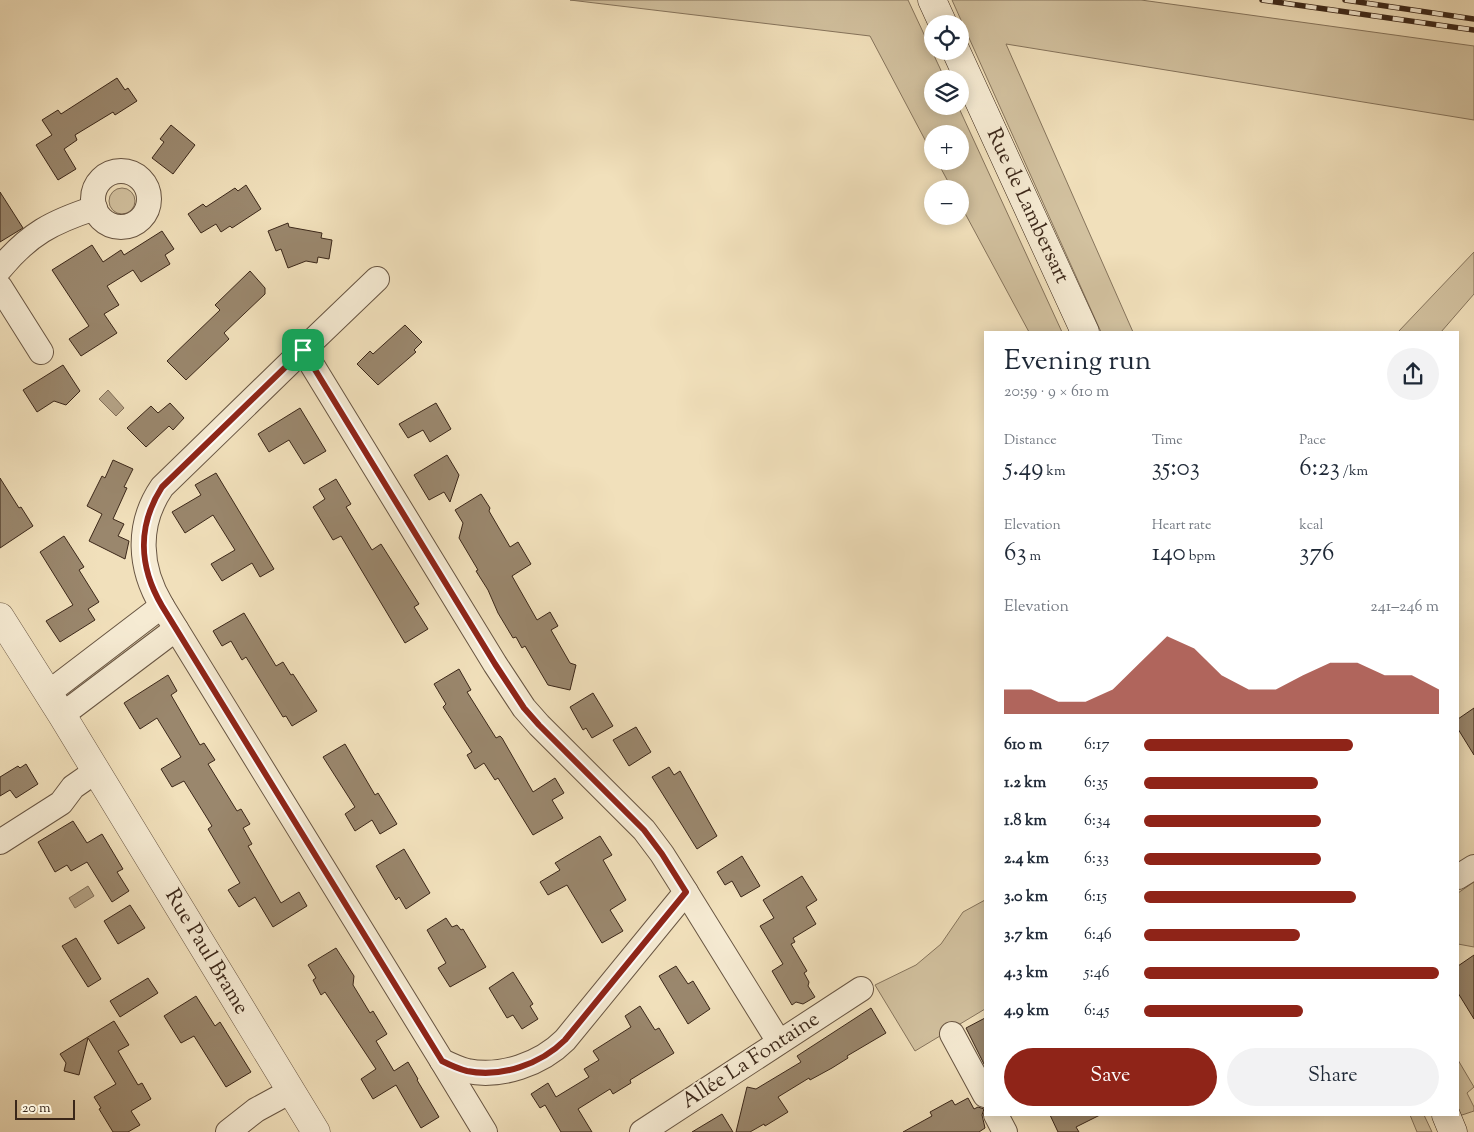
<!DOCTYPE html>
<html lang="en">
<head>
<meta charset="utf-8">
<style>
  body { margin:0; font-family:"Sorts Mill Goudy",serif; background:#f2f2f3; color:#1f2937; height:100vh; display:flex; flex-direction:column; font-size:19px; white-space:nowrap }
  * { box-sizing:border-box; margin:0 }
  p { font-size:16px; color:#747a83 }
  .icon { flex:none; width:28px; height:28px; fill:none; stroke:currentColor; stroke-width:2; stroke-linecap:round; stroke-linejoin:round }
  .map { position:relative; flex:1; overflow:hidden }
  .panel { position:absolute; left:984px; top:331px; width:475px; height:785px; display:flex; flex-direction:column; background:#fff; border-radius:0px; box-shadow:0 2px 12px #0003 }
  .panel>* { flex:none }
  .tools { position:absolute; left:924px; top:15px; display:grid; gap:10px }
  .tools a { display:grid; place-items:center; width:45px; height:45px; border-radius:50%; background:#fff; box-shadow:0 2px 12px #0003; font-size:25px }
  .scale { position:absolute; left:15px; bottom:12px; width:60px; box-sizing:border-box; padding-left:5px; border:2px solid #3b2719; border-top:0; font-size:14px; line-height:18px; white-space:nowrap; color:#3b2719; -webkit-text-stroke:4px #f6ebd3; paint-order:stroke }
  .pin { position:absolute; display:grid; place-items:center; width:42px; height:42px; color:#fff; margin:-21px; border-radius:10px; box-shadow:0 2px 8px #0006 }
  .round { display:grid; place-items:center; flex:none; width:52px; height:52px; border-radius:26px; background:#f2f2f3 }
  .summary { display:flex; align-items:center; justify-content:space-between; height:85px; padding:0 20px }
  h1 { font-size:28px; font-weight:600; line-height:38px }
  .stats { display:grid; grid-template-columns:repeat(3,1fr); gap:8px; height:85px; padding:5px 20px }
  .stats div { display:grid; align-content:center }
  .stats b { font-size:25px; font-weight:600 }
  .stats small { font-size:14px; font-weight:400 }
  .stats p { font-size:14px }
  .chart { height:140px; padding:10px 20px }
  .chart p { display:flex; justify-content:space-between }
  .chart svg { width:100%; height:90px; margin-top:5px; fill:#8f2418; opacity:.7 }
  .primary-button { display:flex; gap:10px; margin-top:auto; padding:10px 20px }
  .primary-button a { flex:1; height:58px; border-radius:30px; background:#8f2418; color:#fff; font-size:20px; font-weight:600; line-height:58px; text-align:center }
  .primary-button a+a { background:#f2f2f3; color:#1f2937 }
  ul { padding:0 20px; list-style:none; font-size:16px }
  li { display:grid; grid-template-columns:80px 60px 1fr; align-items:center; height:38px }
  li i { height:12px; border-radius:6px; background:#8f2418 }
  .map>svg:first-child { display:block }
</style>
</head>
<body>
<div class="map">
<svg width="1474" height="1132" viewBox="0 0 1474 1132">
  <rect width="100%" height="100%" fill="#f1e0bb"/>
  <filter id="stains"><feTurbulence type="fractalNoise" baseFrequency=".004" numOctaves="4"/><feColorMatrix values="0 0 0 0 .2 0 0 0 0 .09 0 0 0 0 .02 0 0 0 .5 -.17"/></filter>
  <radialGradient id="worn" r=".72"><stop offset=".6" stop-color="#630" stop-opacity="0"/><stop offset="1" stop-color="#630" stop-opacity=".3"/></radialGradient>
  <!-- green -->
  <g fill="#d2c19f" stroke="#86745c">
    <polygon points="570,0 908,0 945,79 932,79 932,106 958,106 1062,332 1029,332 960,204 960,189 952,189 937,161 960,161 960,134 932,134 932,153 870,36"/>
    <polygon points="952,0 1141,0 1474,46 1474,120 1006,44 1133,332 1101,332"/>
    <circle cx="122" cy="201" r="13"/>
    <polygon points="1474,252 1474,294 1441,332 1398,332"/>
    <polygon points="1474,882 1474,947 1458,944 1458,893"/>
    <polygon points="985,900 985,1009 915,1051 875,985 916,965 941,944 963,912"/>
    <polygon points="1458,1060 1474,1087 1467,1093 1474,1107 1474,1111 1459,1116 1458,1113"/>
    <polygon points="1410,1115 1424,1115 1432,1132 1417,1132"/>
  </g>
  <!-- water -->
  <g fill="#b3a184" stroke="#837059">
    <polygon points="108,390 124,408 116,416 99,399"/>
    <polygon points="88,886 94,896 75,908 69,898"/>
  </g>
  <!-- building -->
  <g fill="#9a876d" stroke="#3b2719">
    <polygon points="117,78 125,90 128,88 137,101 115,115 113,112 75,135 77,140 64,149 76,169 58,180 36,145 52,135 42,120 58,110 61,114"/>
    <polygon points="171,125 195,145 173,174 152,158 164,142 160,139"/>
    <polygon points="246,185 261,209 232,228 230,226 221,232 216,224 201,233 188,214 203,204 206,207 235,188 238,191"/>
    <polygon points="0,192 23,228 0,242"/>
    <polygon points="288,223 289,227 322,233 321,238 332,240 329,259 318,257 317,263 306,261 288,268 281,249 276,251 268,231"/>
    <polygon points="162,231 174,249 165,255 170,264 141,282 133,270 107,286 119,305 104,314 117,333 81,356 69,339 89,326 52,270 92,245 103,262 121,250 124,255"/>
    <polygon points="250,271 265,288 265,294 224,333 229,339 186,380 167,361 220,310 215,305"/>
    <polygon points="405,325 422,342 414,350 416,352 378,385 357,364 370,351 373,354"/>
    <polygon points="63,365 80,391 66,405 54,401 37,412 23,390"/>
    <polygon points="170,403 184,418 173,430 169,426 146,447 127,428 151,406 158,413"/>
    <polygon points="436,403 451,429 430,442 423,430 408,438 399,424"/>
    <polygon points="300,408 326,451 304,464 289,440 269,452 258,434"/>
    <polygon points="447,455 459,475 450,502 444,492 429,500 414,475"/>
    <polygon points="113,460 133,469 124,487 127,488 113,519 124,524 118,536 129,541 125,559 89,541 102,514 87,506 102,476 105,478"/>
    <polygon points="216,473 274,569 260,577 252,563 222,581 211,564 235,550 213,515 185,533 172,512 201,495 195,485"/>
    <polygon points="0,478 19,508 21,507 33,526 0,548"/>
    <polygon points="336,479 351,504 346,507 372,550 381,544 419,604 414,607 428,629 405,643 341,536 333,540 313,507 325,499 319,489"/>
    <polygon points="481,494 490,508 489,511 510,547 518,542 531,564 512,576 537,620 550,612 558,626 551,630 570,663 576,665 570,690 548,685 525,646 522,648 516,637 513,638 498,613 488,590 476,571 478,570 459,538 463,523 455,510"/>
    <polygon points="64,536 84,567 79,570 99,602 88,609 95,620 60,642 46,621 73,605 40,552"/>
    <polygon points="244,613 276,666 283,662 291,675 293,674 317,711 292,726 286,716 283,717 246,657 242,660 231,641 222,646 213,631"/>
    <polygon points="459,669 471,690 467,692 496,738 500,736 502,738 533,792 555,778 564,793 552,800 563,818 533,835 498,778 495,780 484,763 475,769 467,755 472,752 443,707 446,704 434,684"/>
    <polygon points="168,675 177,691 171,695 200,745 204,743 215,760 208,764 237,811 241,809 250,824 243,828 252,844 248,846 281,903 299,892 307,906 273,927 255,897 239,907 228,890 240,883 208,829 212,826 184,781 172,787 161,769 181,757 157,718 140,729 124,703"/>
    <polygon points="593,693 613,726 592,738 586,728 583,730 570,707"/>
    <polygon points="1474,708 1474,755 1458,729 1458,719"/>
    <polygon points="636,727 651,752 629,766 613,740"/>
    <polygon points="345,744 375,795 378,793 397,824 380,834 372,820 355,831 345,814 355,807 323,757"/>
    <polygon points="26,764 38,784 16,798 10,790 0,796 0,777 18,766 20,768"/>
    <polygon points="669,767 674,775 680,771 717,836 697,849 652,777"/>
    <polygon points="73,821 87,843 102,834 123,869 117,872 129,891 112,902 87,862 71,871 67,865 55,872 38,842"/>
    <polygon points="600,836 612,855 603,860 626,900 610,910 623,931 602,943 567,885 548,895 540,882 560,870 555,863"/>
    <polygon points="404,849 430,893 406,909 399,897 396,900 376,866"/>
    <polygon points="742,856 760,886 741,897 732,881 725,885 717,872"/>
    <polygon points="802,876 817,900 806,907 816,924 793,938 795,942 791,944 807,971 804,973 809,982 808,986 815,997 803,1004 796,1002 792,1005 772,971 783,964 760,926 774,918 763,900"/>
    <polygon points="130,905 145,928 118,944 104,921"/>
    <polygon points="446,918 452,927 457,925 461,930 463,929 486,967 450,987 438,968 446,963 427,930"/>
    <polygon points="76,938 101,979 88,987 62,946"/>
    <polygon points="336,948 354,976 353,985 370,1013 373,1011 387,1034 376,1041 394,1071 408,1062 418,1079 417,1080 439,1117 421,1128 396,1085 373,1099 361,1079 376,1069 325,992 321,995 313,980 316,978 308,965"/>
    <polygon points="1474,955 1474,1019 1458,993 1458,966"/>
    <polygon points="676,966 688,984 693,981 710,1009 688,1024 659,976"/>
    <polygon points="513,972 533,1004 530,1006 538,1019 522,1029 513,1015 507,1018 489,988"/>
    <polygon points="148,978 158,993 120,1017 110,1001"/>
    <polygon points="196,996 215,1026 220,1022 251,1072 226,1087 194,1036 181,1043 164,1016"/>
    <polygon points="640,1006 655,1030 659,1028 674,1053 630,1080 631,1083 613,1094 610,1089 578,1109 592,1132 561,1132 545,1105 540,1108 531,1094 548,1083 556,1097 589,1077 584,1069 599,1060 593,1051 631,1027 625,1016"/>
    <polygon points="871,1008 886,1033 847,1056 848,1058 832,1068 810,1080 809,1078 778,1097 788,1112 765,1126 764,1124 750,1132 736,1132 747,1087 756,1089 801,1062 797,1056"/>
    <polygon points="985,1018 985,1066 966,1028"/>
    <polygon points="114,1021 129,1045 118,1051 138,1085 142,1083 151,1099 131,1111 140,1125 128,1132 113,1132 99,1109 101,1108 94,1097 116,1084 88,1038 79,1075 64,1071 66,1063 60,1054"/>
    <polygon points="968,1098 974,1109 978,1107 984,1109 982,1115 985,1128 979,1132 903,1132 932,1116 930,1112 952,1100 955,1105"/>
    <polygon points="722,1114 733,1132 692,1132"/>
    <polygon points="1050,1115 1100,1115 1076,1127 1079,1132 1058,1132"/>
  </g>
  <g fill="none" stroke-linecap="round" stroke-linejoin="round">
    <!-- minor casing -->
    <g stroke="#685542" stroke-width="26">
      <g id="minor">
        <circle cx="121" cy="199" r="28"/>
        <path d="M0,269C29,234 52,222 95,208"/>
        <polyline points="0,287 41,352"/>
        <path d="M303,350L495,664L524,708L539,725L644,830L662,854L686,892L565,1040C541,1064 501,1078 467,1071C459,1069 450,1065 442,1061L162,606C139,568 136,525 162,487Z"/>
        <polyline points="303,350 377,279"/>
        <polyline points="48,693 162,606"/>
        <polyline points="62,715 176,629"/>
        <polyline points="0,842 61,803 73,787 96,771"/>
        <polyline points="1458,877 1474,867"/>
        <polyline points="686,892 779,1042"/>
        <polyline points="952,1034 985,1095"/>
        <polyline points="442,1061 485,1132"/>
        <polyline points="996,1115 1005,1132"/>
        <polyline points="228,1132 256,1110 291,1091"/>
        <polyline points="642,1132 861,989"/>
      </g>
    </g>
    <!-- tertiary casing -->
    <g stroke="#685542" stroke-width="29">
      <polyline id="tertiary" points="0,617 62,715 316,1132"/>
    </g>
    <!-- secondary casing -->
    <g stroke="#3b2719" stroke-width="29">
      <g id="secondary">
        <polyline points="932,0 943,24"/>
        <polyline points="956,51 1085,332"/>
        <polyline points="1446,1115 1453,1132"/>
      </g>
    </g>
    <!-- minor -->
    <use href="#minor" stroke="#f6ebd3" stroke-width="24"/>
    <!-- tertiary -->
    <use href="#tertiary" stroke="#f6ebd3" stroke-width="28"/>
    <!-- secondary -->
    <use href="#secondary" stroke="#f6ebd3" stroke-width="28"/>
    <!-- rail casing -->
    <g stroke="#3b2719" stroke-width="5.5">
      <g id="rail">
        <polyline points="1262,0 1474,30"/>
        <polyline points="1345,0 1474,19"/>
      </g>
    </g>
    <!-- rail -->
    <use href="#rail" stroke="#f6ebd3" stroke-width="4" stroke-dasharray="11" stroke-linecap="butt"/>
  </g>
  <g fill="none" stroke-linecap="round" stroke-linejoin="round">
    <!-- route casing -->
    <g stroke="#fff" stroke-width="10">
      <path id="route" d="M303,350L495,664L524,708L539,725L644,830L662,854L686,892L565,1040C541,1064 501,1078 467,1071C459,1069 450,1065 442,1061L162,606C139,567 137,526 162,487Z"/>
    </g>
    <!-- route -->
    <use href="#route" stroke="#8f2418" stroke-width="6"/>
  </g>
  <g text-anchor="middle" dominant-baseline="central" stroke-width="4" stroke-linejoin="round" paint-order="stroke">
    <!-- street labels -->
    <g font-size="21" fill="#3b2719" stroke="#f6ebd3">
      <text transform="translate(1027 206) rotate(65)">Rue de Lambersart</text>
      <text transform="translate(206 952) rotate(59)">Rue Paul Brame</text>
      <text transform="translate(751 1061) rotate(-33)">Allée La Fontaine</text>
    </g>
  </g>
  <rect width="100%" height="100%" filter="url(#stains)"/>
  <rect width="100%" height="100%" fill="url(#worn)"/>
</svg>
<div class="tools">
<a><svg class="icon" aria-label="locate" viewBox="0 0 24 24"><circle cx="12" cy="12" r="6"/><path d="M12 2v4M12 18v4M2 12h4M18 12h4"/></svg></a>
<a><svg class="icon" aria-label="layers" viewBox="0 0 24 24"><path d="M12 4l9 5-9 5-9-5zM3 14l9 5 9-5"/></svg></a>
<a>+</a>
<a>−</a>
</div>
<div class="scale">20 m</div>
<div class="pin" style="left:303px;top:350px;background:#1e9e55"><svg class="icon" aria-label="arrive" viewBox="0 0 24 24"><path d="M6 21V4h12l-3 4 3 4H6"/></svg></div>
<section class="panel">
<div class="summary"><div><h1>Evening run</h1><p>20:59 · 9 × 610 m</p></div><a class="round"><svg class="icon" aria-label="share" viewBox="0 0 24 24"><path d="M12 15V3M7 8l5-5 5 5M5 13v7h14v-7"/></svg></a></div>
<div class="stats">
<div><p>Distance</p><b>5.49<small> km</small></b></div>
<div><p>Time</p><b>35:03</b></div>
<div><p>Pace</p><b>6:23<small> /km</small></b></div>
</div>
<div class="stats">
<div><p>Elevation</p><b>63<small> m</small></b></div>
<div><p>Heart rate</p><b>140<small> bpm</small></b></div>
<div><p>kcal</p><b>376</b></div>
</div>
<div class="chart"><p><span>Elevation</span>241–246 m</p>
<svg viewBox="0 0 160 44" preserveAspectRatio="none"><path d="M0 44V32L10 32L20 38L30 38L40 32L50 19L60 6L70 12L80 25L90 32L100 32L110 25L120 19L130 19L140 25L150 25L160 32V44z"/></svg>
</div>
<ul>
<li><b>610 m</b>6:17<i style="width:71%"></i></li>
<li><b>1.2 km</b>6:35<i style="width:59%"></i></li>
<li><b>1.8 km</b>6:34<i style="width:60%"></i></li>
<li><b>2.4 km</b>6:33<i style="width:60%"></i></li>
<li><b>3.0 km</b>6:15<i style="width:72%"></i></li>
<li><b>3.7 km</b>6:46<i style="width:53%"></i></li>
<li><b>4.3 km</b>5:46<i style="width:100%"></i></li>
<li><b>4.9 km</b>6:45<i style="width:54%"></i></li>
</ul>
<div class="primary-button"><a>Save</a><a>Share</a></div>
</section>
</div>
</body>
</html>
